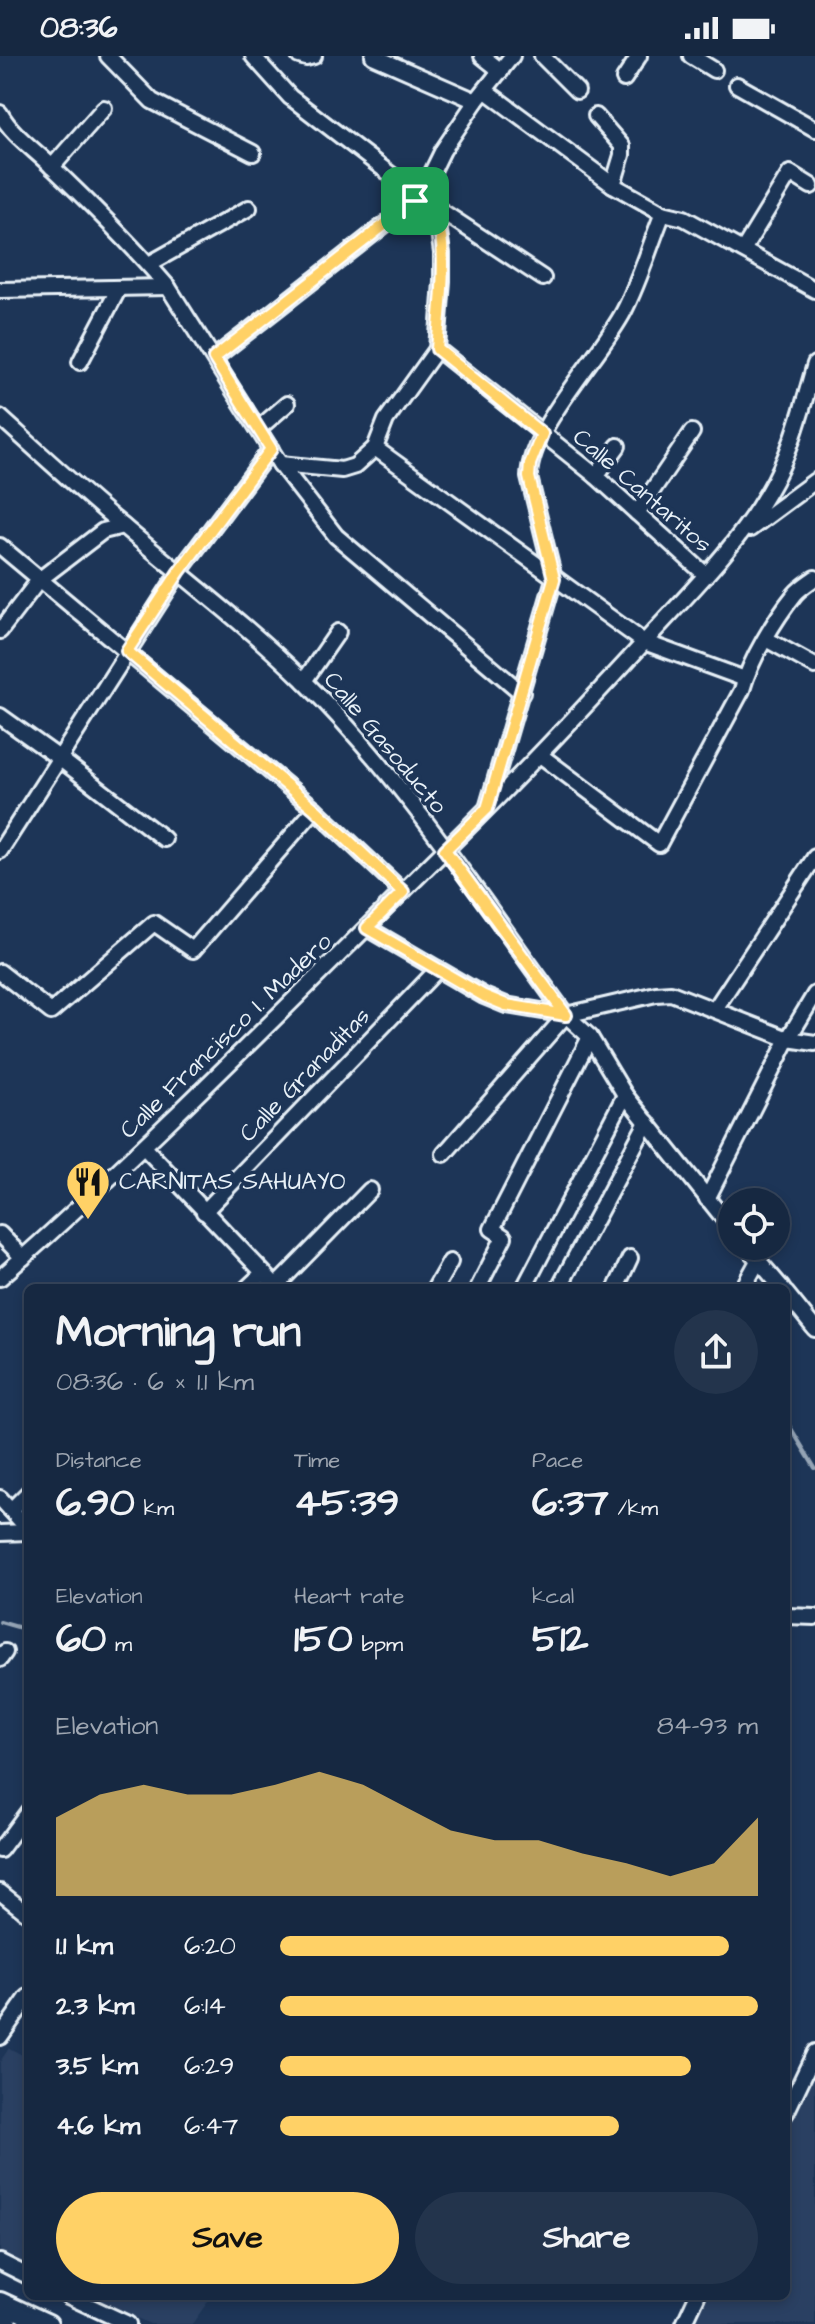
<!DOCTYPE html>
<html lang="en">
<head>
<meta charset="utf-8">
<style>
  body { margin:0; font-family:"Architects Daughter",sans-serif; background:#23344c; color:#f1f3f6; height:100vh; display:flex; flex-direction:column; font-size:30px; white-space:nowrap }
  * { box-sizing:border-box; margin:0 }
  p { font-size:26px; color:#9ea6b1 }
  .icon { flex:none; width:44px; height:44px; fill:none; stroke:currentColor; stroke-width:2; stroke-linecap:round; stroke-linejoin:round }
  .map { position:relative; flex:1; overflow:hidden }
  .drawer { position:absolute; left:24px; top:1228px; width:766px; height:1016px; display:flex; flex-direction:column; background:#162841; border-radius:12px; box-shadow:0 4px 12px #0003,0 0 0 2px #35445a }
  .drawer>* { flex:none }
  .tools { position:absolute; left:718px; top:1132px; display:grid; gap:16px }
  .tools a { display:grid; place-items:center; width:72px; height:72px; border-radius:50%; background:#162841; box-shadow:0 4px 12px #0003,0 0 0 2px #35445a; font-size:40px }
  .pin { position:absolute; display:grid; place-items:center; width:68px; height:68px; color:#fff; margin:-34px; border-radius:16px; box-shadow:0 4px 12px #0006 }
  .round { display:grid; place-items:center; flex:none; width:84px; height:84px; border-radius:42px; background:#23344c }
  .overview { display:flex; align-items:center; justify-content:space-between; height:136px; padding:0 32px }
  h1 { font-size:44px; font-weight:700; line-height:60px }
  .stats { display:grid; grid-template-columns:repeat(3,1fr); gap:12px; height:136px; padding:8px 32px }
  .stats div { display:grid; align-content:center }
  .stats b { font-size:40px; font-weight:700 }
  .stats small { font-size:22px; font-weight:400 }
  .stats p { font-size:22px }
  .chart { height:224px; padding:16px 32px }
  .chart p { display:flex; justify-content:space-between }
  .chart svg { width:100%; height:144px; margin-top:8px; fill:#ffd166; opacity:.7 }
  .cta { display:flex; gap:16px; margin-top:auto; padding:16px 32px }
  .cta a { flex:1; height:92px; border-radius:48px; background:#ffd166; color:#111; font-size:32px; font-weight:700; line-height:92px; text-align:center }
  .cta a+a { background:#23344c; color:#f1f3f6 }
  ul { padding:0 32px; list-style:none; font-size:26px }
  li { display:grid; grid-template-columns:128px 96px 1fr; align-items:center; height:60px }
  li i { height:20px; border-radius:10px; background:#ffd166 }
  .status { display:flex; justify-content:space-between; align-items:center; height:56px; padding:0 40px; background:#162841; direction:ltr }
  .status svg { height:22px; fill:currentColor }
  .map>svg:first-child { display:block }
</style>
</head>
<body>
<div class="status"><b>08:36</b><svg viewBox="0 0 49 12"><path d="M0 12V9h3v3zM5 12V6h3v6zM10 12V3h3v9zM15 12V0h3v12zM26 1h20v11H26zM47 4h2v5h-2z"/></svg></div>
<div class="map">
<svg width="815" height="2268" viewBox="0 0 815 2268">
  <rect width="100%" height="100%" fill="#1d3557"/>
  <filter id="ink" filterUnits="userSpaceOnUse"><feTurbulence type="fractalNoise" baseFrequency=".0125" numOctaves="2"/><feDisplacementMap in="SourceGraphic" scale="16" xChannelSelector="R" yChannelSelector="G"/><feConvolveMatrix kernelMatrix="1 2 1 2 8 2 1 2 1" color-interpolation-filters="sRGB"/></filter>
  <g filter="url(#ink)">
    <!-- built -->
    <g fill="#2a4162">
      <polygon points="9,1992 28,2002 28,2213 0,2200 0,2006"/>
      <polygon points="815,2012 815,2268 695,2268 708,2240 786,2240 786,2074"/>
      <polygon points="88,2240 212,2240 192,2268 150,2268"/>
    </g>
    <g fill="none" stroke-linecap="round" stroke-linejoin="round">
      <!-- stream -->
      <g stroke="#95a4b5" stroke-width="4">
        <polyline points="786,1364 815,1412"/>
        <polyline points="0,1566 28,1574"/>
      </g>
      <!-- minor casing -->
      <g stroke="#e8f1f8" stroke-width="20">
        <g id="minor">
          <polyline points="108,0 152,45 253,97"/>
          <polyline points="253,0 290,41 420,141 543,222"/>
          <polyline points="299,0 306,2 314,0"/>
          <polyline points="373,0 476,45"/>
          <polyline points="482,0 501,15"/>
          <polyline points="542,0 577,35"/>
          <polyline points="691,0 714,14"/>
          <polyline points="624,23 639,0"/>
          <polyline points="737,29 815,73"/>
          <polyline points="486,35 613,129 663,157 684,162 815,234"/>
          <path d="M0,57C12,79 34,93 52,111C92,149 132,189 168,231L280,408L336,480L522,637"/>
          <polyline points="596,60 622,90 622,99 613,129"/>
          <polyline points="52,111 104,52"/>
          <polyline points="743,194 790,117 811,130"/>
          <polyline points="149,208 249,152"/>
          <polyline points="0,234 168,231"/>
          <polyline points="437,293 596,420 706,519"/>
          <polyline points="214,302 420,141 443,94 476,45 512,0"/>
          <polyline points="80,306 119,232"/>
          <path d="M0,361C41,398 81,435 123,470C183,521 247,569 303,624C403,722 483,846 566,959L590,981L625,1039L732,1173"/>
          <polyline points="258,373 287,348"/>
          <polyline points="375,392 644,586 745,623"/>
          <polyline points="280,408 342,414 355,410 375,392 386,364 437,293 442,225 442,197 438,169 415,145"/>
          <polyline points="596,420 618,390"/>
          <polyline points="637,457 692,376"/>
          <polyline points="750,473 815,425"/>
          <polyline points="0,490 315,753 403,836"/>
          <polyline points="0,575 39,524 103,475 123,470"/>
          <polyline points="766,583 815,610"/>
          <polyline points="304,625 338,576"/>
          <polyline points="0,660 59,702 164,783"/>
          <path d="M540,699L659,788L742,634C750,604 775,563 795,538C800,532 808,527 815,522"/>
          <path d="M488,749L554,523L529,421C530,371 600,301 624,255C640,224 650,189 663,157"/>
          <polyline points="0,795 179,516 271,393"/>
          <polyline points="367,872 484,940 506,949 566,959 656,938 671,937 788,983 815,987"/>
          <polyline points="0,916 51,956 154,867 193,894 315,753"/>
          <polyline points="715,953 815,801"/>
          <polyline points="144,1091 278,1232"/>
          <polyline points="444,1098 566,959"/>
          <polyline points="707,1143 788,983 815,938"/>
          <polyline points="204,1156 438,913"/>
          <polyline points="0,1178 23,1202"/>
          <polyline points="746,1190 782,1232"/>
          <path d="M0,1222C156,1085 300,936 448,791C518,723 584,652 650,580C692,534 737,490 768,436C792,396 802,352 815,308"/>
          <polyline points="276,1230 370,1134"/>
          <polyline points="247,1232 263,1217"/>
          <polyline points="435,1232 450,1206"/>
          <polyline points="478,1232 504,1181 492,1173 590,981"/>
          <polyline points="524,1232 625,1039"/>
          <polyline points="559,1232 647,1066"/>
          <polyline points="616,1232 630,1202"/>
          <polyline points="743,1232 758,1205"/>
          <polyline points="786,1237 815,1273"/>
          <polyline points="0,1442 28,1473"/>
          <polyline points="11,1454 28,1437"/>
          <polyline points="0,1477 28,1476"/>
          <polyline points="786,1560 815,1561"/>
          <polyline points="0,1603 5,1596"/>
          <polyline points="0,1794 28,1756"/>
          <polyline points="0,1836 28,1858"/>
          <polyline points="0,1981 28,1941"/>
          <polyline points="786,2057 815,1996"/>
          <polyline points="0,2206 28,2220"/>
          <polyline points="68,2240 128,2268"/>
          <polyline points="684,2268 697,2240"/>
        </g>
      </g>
      <!-- major casing -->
      <g stroke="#e8f1f8" stroke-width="24">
        <polyline id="major" points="0,2246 48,2268"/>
      </g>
      <!-- highway casing -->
      <g stroke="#e8f1f8" stroke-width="26">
        <polyline id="highway" points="0,2265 7,2268"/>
      </g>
      <!-- minor -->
      <use href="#minor" stroke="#1d3557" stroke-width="14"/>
      <!-- major -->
      <use href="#major" stroke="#1d3557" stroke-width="18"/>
      <!-- highway -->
      <use href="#highway" stroke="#1d3557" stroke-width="20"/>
    </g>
  </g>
  <g fill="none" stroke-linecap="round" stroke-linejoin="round" filter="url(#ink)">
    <!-- route casing -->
    <g stroke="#fff" stroke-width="16">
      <path id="route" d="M415,145C422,152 432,159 437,168C449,188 439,268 437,293L542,378L530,408L529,421L554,523L487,753L445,794L566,959L506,949L484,940L367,872L403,836L315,753L127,595L179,516L271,393L214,302Z"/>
    </g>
    <!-- route -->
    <use href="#route" stroke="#ffd166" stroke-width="10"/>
  </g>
  <!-- icons -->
  <defs>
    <g id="restaurant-pin" transform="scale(2.3)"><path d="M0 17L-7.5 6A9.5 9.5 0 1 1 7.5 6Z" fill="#ffd166" stroke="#1d3557"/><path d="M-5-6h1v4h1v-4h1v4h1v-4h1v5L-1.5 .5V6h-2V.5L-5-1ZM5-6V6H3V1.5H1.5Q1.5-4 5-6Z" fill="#111"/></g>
  </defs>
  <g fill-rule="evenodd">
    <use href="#restaurant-pin" x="88" y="1126"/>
  </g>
  <g text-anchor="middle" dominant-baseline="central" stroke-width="7" stroke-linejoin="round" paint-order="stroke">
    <!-- street labels -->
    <g font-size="24" fill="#e8f1f8" stroke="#1d3557">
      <text transform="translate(642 435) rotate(41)">Calle Cantaritos</text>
      <text transform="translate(385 687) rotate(50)">Calle Gasoducto</text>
      <text transform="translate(226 980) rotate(-44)">Calle Francisco I. Madero</text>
      <text transform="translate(305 1019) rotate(-46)">Calle Granaditas</text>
    </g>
    <!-- poi labels -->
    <g font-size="24" fill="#e8f1f8" stroke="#1d3557" text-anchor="start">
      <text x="119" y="1126">CARNITAS SAHUAYO</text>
    </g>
  </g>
</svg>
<div class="tools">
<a><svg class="icon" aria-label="locate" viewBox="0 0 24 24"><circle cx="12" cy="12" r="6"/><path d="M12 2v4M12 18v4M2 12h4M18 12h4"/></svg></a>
</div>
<div class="pin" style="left:415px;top:145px;background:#1e9e55"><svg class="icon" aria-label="arrive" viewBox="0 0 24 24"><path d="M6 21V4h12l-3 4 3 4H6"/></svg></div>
<section class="drawer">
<div class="overview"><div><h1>Morning run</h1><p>08:36 · 6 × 1.1 km</p></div><a class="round"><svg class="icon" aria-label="share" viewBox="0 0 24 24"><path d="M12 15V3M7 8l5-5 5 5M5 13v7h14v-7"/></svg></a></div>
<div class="stats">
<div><p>Distance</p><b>6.90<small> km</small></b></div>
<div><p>Time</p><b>45:39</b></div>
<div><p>Pace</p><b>6:37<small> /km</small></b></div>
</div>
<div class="stats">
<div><p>Elevation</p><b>60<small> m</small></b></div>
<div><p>Heart rate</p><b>150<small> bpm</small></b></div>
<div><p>kcal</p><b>512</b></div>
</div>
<div class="chart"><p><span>Elevation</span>84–93 m</p>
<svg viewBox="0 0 160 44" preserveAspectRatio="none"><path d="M0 44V20L10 13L20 10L30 13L40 13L50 10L60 6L70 10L80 17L90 24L100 27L110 27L120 31L130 34L140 38L150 34L160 20V44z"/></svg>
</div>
<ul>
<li><b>1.1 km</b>6:20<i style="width:94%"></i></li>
<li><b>2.3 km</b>6:14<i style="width:100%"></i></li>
<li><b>3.5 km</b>6:29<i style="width:86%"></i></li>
<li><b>4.6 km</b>6:47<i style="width:71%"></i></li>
</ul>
<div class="cta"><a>Save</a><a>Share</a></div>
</section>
</div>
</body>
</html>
